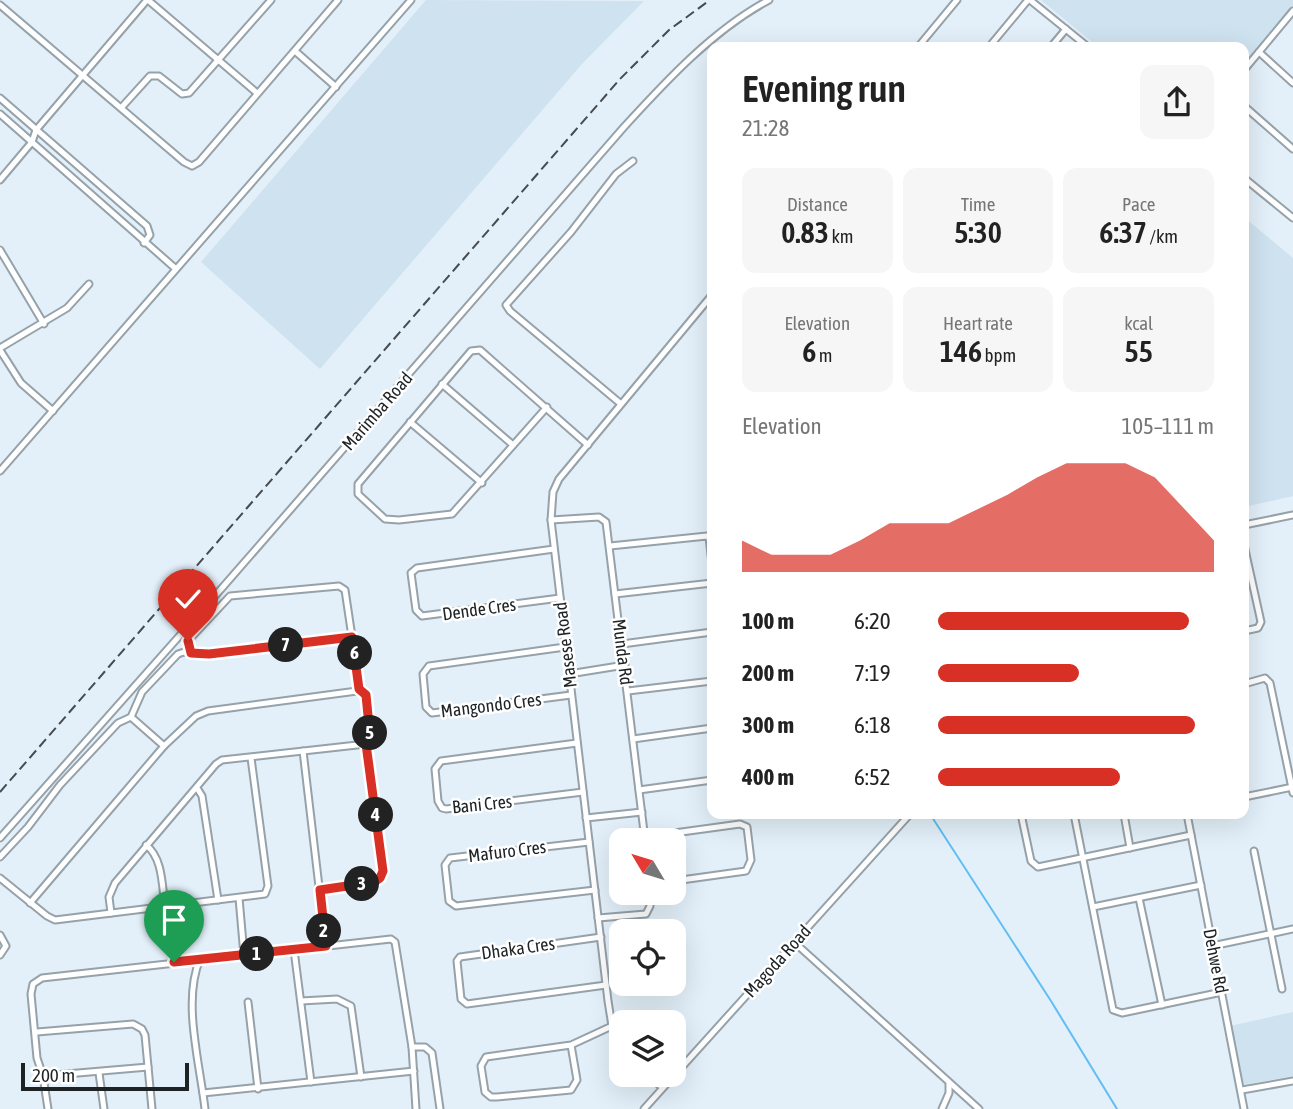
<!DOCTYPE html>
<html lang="en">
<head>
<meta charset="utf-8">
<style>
  body { margin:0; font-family:"Asap Condensed",sans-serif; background:#f6f6f6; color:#222; height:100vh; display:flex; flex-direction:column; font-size:26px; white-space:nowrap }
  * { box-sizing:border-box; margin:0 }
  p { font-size:23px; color:#767676 }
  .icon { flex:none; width:38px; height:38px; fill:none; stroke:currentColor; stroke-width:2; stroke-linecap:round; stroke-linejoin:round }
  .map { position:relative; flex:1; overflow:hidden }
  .panel { position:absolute; left:707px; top:42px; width:542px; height:777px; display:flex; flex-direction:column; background:#fff; border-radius:14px; box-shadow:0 7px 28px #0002 }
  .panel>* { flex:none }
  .needle { width:46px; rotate:308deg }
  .tools { position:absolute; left:609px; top:828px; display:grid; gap:14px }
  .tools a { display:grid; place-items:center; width:77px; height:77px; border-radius:14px; background:#fff; box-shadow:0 7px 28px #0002; font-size:35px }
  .scale { position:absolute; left:21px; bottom:18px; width:168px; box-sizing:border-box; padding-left:7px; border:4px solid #1d2225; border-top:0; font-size:19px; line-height:24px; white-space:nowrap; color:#1d2225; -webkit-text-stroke:5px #fff; paint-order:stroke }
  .pin { position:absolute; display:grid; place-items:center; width:60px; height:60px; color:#fff; margin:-72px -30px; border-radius:50% 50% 50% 0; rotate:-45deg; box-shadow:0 0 7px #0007 }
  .pin .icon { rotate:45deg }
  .km { position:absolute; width:35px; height:35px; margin:-18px; border-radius:50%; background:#222; color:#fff; font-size:19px; line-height:35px; text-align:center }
  .round { display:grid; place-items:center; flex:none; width:74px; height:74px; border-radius:14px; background:#f6f6f6 }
  .headline { display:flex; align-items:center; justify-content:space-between; height:119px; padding:0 35px }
  h1 { font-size:38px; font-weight:600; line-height:52px }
  .figures { display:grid; grid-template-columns:repeat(3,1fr); gap:10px; height:119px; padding:7px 35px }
  .figures div { display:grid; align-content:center; border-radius:14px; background:#f6f6f6; text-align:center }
  .figures b { font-size:30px; font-weight:600 }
  .figures small { font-size:19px; font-weight:400 }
  .figures p { font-size:19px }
  .chart { height:196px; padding:14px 35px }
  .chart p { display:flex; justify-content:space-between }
  .chart svg { width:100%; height:126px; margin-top:7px; fill:#d93025; opacity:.7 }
  ul { padding:0 35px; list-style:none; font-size:23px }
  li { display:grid; grid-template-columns:112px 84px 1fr; align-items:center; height:52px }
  li i { height:18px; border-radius:9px; background:#d93025 }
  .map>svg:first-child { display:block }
</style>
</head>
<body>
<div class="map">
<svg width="1293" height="1109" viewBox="0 0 1293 1109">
  <rect width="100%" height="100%" fill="#e3f0f9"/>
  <!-- built -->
  <g fill="#cfe2ef">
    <polygon points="426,0 644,1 581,65 320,369 201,262"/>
    <polygon points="1041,0 1293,0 1293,6 1244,65 1244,47 1098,47"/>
    <polygon points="1244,217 1293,258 1293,496 1244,507"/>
    <polygon points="1293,1012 1293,1076 1242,1085 1230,1026"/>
  </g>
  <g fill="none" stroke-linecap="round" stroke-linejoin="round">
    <!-- stream -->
    <polyline stroke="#60bef3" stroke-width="2" points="930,814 1051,1001 1117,1109"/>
    <!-- minor casing -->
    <g stroke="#96a2aa" stroke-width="9">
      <g id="minor">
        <polyline points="148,0 257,93"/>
        <polyline points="1030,0 1088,47"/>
        <polyline points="0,5 184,162 192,166 199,162 338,0"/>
        <polyline points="918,47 957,0"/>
        <polyline points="989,47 1028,0"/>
        <polyline points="1051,47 1066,29"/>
        <polyline points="295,51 336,87"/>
        <polyline points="1259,52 1293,83"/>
        <polyline points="1244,70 1293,11"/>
        <polyline points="0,98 147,226 150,235 144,243"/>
        <polyline points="1244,106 1293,149"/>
        <polyline points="121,108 150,76 159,76 182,94 189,93 271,0"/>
        <polyline points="0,114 176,269"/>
        <polyline points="1244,178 1293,218"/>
        <polyline points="0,180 32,142 36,130 147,0"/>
        <polyline points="0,250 44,324"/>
        <polyline points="0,348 67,308 89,284"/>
        <polyline points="0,350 21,383 53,411"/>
        <polyline points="442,384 513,445"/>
        <polyline points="621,404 510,311 506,305 571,232 616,174 633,161"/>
        <polyline points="547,407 452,514 399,520 385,519 358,494 358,484 471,351 480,350 588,445"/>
        <polyline points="410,422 482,483"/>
        <polyline points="0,471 411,0"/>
        <polyline points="551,520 599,517 606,522 645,840"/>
        <polyline points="1244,525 1293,515"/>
        <polyline points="1244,545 1261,622 1258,628 1244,631"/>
        <polyline points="610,546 707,536 709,537 712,564"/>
        <polyline points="554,549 417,568 411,573 416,610 422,616 560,598"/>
        <polyline points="615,594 712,583"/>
        <polyline points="622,644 712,632"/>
        <polyline points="565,647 429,666 423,674 426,707 432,713 571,695"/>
        <polyline points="192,653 213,654 352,637"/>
        <polyline points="569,674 625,665"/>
        <polyline points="1244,684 1265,678 1270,683 1293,793"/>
        <polyline points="628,691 712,681"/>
        <polyline points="131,717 164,746"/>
        <polyline points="633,739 712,728"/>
        <polyline points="577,743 441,761 435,769 438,801 442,808 446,809 583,792"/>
        <polyline points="303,751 326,946"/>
        <polyline points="197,788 202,796 218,900"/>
        <polyline points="639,790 712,780"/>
        <polyline points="1244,797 1293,787"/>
        <polyline points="1021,814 1031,861 1038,867 1191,835"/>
        <polyline points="1074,814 1113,1010 1122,1013 1222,992"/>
        <polyline points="1124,814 1130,848"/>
        <polyline points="1187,814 1244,1109"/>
        <polyline points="586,818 642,812"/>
        <polyline points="645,837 740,824 747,827 751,860 746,871 674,881"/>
        <path d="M0,838L222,588L624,127C666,81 713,30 769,0"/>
        <polyline points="589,842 450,858 445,865 449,901 456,906 595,890"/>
        <path d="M146,845C163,858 162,886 165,907"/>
        <polyline points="1254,851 1282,989"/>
        <polyline points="0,857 28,827 60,785 118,723 131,717 142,692 178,654 184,652 192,653 188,641 230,596 339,586 345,590 358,677 357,691 208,711 196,716 164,746 30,903"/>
        <polyline points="0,878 47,916 55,920 265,894 268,886 251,758"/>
        <polyline points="320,890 374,882 380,878 383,871 366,744 370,736 366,695 364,691 359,689"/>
        <polyline points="239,898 244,955"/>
        <polyline points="1139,898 1162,1005"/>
        <polyline points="1093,907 1201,885"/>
        <polyline points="111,913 109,897 115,883 216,764 222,760 366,744"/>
        <polyline points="598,918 646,914 650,906 649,892"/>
        <polyline points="0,935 6,946 0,955"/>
        <polyline points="601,937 460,957 457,961 461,999 467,1004 606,985"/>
        <polyline points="794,942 979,1109"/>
        <polyline points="1212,946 1293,929"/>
        <polyline points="294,950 311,1082"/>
        <path d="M200,959C182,1001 200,1064 205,1109"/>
        <polyline points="301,1001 337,999 351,1006 361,1077"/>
        <polyline points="248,1002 258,1089"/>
        <polyline points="37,1032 133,1024 142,1029 145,1035 152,1109"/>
        <polyline points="571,1045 577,1080 571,1090 497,1097 491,1097 485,1092 481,1066 486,1057 571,1045 612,1026"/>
        <polyline points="412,1047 425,1047 432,1053 440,1109"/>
        <polyline points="621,1048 612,1026 608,1001 551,520 553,492 559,479 712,295"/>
        <polyline points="99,1073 104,1109"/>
        <polyline points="646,1074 662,1087"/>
        <polyline points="43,1076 148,1067"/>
        <polyline points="1242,1090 1293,1081"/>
        <polyline points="203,1093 414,1071"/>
        <polyline points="48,1109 43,1076 37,1058 31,994 33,984 42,978 391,939 395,942 412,1047 416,1109"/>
        <polyline points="644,1109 910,814"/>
        <polyline points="942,1109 949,1093 949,1083"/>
      </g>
    </g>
    <!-- minor -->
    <use href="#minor" stroke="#fff" stroke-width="5"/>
    <!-- rail -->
    <polyline stroke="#454b4f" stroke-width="2" stroke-dasharray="10 5" stroke-linecap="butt" points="0,792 620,79 669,30 710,0"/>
  </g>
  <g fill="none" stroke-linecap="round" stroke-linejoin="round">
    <!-- route casing -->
    <g stroke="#fff" stroke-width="14">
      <polyline id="route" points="174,962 326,946 320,890 374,882 380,878 383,871 366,744 370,736 366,695 359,689 352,637 209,654 191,653 188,641"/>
    </g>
    <!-- route -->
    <use href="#route" stroke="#d93025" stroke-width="9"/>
  </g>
  <g text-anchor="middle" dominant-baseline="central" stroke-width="5" stroke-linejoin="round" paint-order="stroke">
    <!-- street labels -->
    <g font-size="18" fill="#1d2225" stroke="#fff">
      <text transform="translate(377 411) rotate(-49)">Marimba Road</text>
      <text transform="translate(479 609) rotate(-8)">Dende Cres</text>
      <text transform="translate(565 645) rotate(-97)">Masese Road</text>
      <text transform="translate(623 652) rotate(83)">Munda Rd</text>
      <text transform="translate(491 705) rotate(-7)">Mangondo Cres</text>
      <text transform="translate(482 804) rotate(-6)">Bani Cres</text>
      <text transform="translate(507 851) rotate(-7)">Mafuro Cres</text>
      <text transform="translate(518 948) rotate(-8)">Dhaka Cres</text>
      <text transform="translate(777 961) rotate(-48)">Magoda Road</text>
      <text transform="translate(1216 961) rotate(79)">Dehwe Rd</text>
    </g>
  </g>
</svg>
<div class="tools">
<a><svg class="needle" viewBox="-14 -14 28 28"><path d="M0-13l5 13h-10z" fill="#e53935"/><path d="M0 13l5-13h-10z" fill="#767676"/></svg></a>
<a><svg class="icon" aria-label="locate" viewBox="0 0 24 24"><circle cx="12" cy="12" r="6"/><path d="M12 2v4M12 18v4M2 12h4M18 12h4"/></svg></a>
<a><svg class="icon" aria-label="layers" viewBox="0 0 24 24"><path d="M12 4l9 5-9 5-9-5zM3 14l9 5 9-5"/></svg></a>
</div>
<div class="scale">200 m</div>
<div class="pin" style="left:174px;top:962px;background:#1e9e55"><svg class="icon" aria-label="arrive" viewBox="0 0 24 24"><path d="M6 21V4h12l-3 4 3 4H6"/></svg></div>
<div class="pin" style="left:188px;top:641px;background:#d93025"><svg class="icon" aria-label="check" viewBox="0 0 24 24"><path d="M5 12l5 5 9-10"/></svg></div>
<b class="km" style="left:257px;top:954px">1</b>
<b class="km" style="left:324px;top:931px">2</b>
<b class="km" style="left:362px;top:884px">3</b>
<b class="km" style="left:376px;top:815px">4</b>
<b class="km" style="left:370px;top:733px">5</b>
<b class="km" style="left:355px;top:653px">6</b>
<b class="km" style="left:286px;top:645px">7</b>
<section class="panel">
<div class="headline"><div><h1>Evening run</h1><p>21:28</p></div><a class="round"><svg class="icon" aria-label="share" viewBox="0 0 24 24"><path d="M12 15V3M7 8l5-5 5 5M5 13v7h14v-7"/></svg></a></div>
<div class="figures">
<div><p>Distance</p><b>0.83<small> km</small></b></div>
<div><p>Time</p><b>5:30</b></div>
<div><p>Pace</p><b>6:37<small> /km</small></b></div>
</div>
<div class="figures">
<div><p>Elevation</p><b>6<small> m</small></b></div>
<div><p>Heart rate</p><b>146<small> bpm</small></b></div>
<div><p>kcal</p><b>55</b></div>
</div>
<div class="chart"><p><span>Elevation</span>105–111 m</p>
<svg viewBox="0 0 160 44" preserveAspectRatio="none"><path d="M0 44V33L10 38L20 38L30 38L40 33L50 27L60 27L70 27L80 22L90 17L100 11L110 6L120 6L130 6L140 11L150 22L160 33V44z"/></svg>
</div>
<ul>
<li><b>100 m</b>6:20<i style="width:91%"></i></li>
<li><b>200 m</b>7:19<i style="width:51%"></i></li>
<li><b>300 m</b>6:18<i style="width:93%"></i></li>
<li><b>400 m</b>6:52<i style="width:66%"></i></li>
</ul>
</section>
</div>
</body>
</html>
